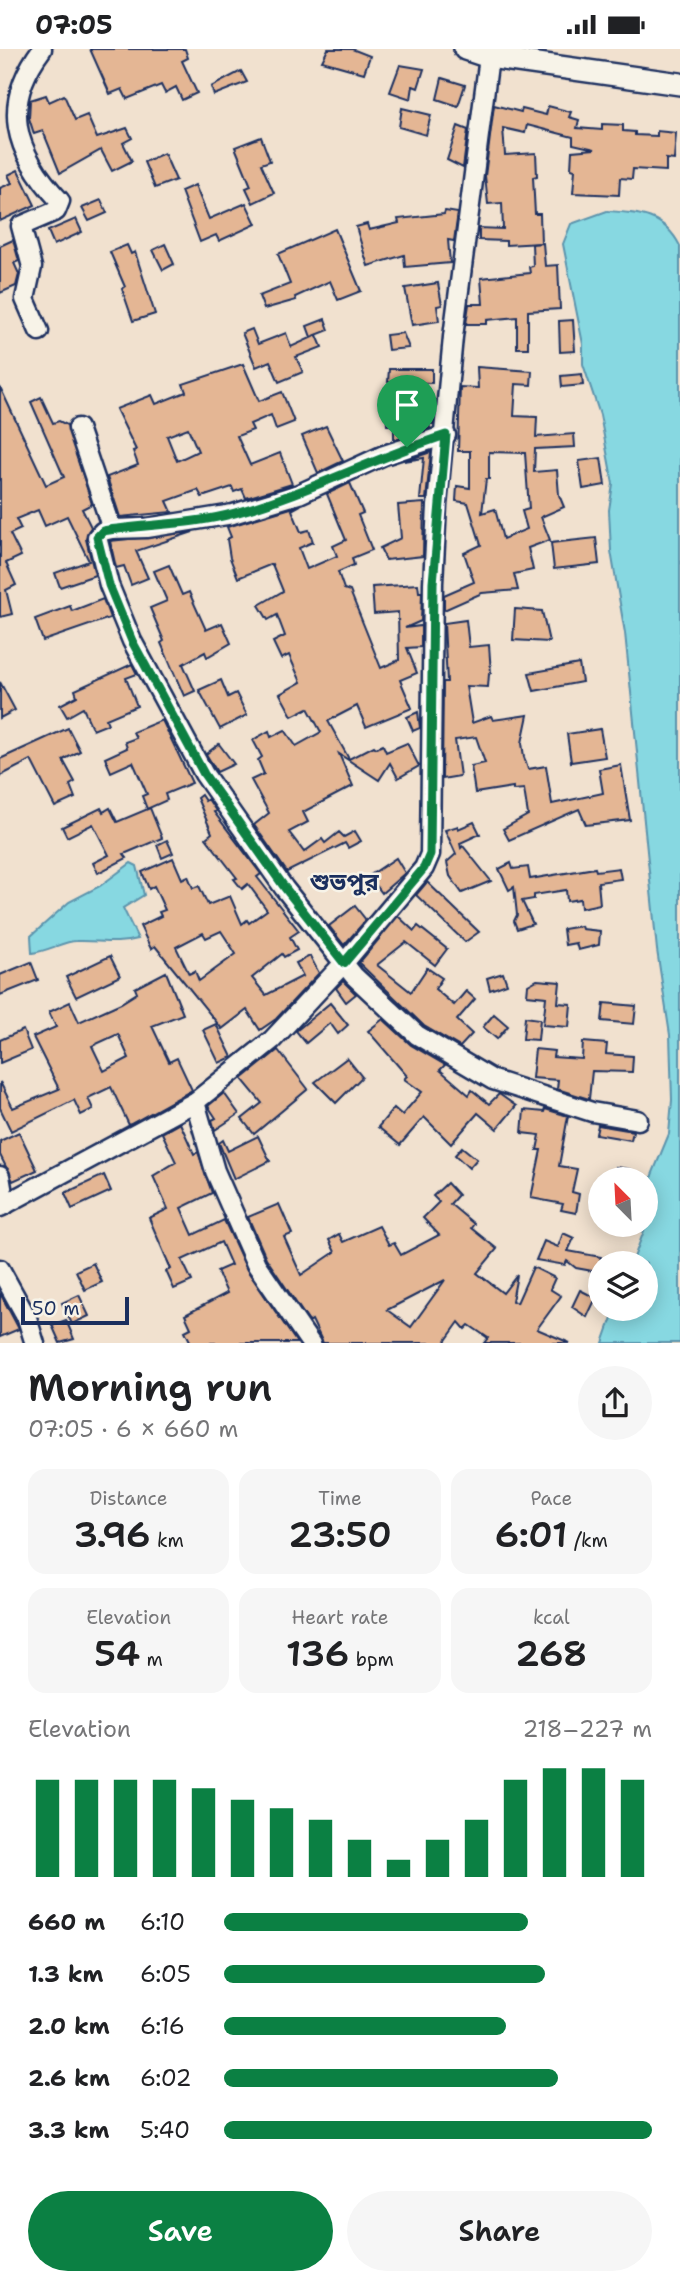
<!DOCTYPE html>
<html lang="en">
<head>
<meta charset="utf-8">
<style>
  body { margin:0; font-family:"Shantell Sans","Noto Sans Bengali",sans-serif; background:#f6f6f6; color:#202124; height:100vh; display:flex; flex-direction:column; font-size:26px; white-space:nowrap }
  * { box-sizing:border-box; margin:0 }
  p { font-size:23px; color:#757577 }
  .icon { flex:none; width:38px; height:38px; fill:none; stroke:currentColor; stroke-width:2; stroke-linecap:round; stroke-linejoin:round }
  .map { position:relative; height:1294px; overflow:hidden }
  .side { display:flex; flex-direction:column; background:#fff; flex:1 }
  .side>* { flex:none }
  .needle { width:46px; rotate:336deg }
  .buttons { position:absolute; left:588px; top:1118px; display:grid; gap:14px }
  .buttons a { display:grid; place-items:center; width:70px; height:70px; border-radius:50%; background:#fff; box-shadow:0 4px 18px #0003; font-size:35px }
  .scale { position:absolute; left:21px; bottom:18px; width:108px; box-sizing:border-box; padding-left:7px; border:4px solid #1b2f5e; border-top:0; font-size:19px; line-height:24px; white-space:nowrap; color:#1b2f5e; -webkit-text-stroke:5px #f7f3e8; paint-order:stroke }
  .pin { position:absolute; display:grid; place-items:center; width:60px; height:60px; color:#fff; margin:-72px -30px; border-radius:50% 50% 50% 0; rotate:-45deg; box-shadow:0 0 7px #0007 }
  .pin .icon { rotate:45deg }
  .round { display:grid; place-items:center; flex:none; width:74px; height:74px; border-radius:37px; background:#f6f6f6 }
  .overview { display:flex; align-items:center; justify-content:space-between; height:119px; padding:0 28px }
  h1 { font-size:38px; font-weight:600; line-height:52px }
  .figures { display:grid; grid-template-columns:repeat(3,1fr); gap:10px; height:119px; padding:7px 28px }
  .figures div { display:grid; align-content:center; border-radius:18px; background:#f6f6f6; text-align:center }
  .figures b { font-size:35px; font-weight:600 }
  .figures small { font-size:19px; font-weight:400 }
  .figures p { font-size:19px }
  .chart { height:196px; padding:14px 28px }
  .chart p { display:flex; justify-content:space-between }
  .chart svg { width:100%; height:126px; margin-top:7px; stroke:#0b8043; stroke-width:6 }
  .cta { display:flex; gap:14px; margin-top:auto; padding:14px 28px }
  .cta a { flex:1; height:80px; border-radius:42px; background:#0b8043; color:#fff; font-size:28px; font-weight:600; line-height:80px; text-align:center }
  .cta a+a { background:#f6f6f6; color:#202124 }
  ul { padding:0 28px; list-style:none; font-size:23px }
  li { display:grid; grid-template-columns:112px 84px 1fr; align-items:center; height:52px }
  li i { height:18px; border-radius:9px; background:#0b8043 }
  .status { display:flex; justify-content:space-between; align-items:center; height:49px; padding:0 35px; background:#fff; direction:ltr }
  .status svg { height:19px; fill:currentColor }
  .map>svg:first-child { display:block }
</style>
</head>
<body>
<div class="status"><b>07:05</b><svg viewBox="0 0 49 12"><path d="M0 12V9h3v3zM5 12V6h3v6zM10 12V3h3v9zM15 12V0h3v12zM26 1h20v11H26zM47 4h2v5h-2z"/></svg></div>
<div class="map">
<svg width="680" height="1295" viewBox="0 0 680 1295">
  <rect width="100%" height="100%" fill="#f1e1cf"/>
  <filter id="ink" filterUnits="userSpaceOnUse"><feTurbulence type="fractalNoise" baseFrequency=".0143" numOctaves="2"/><feDisplacementMap in="SourceGraphic" scale="14" xChannelSelector="R" yChannelSelector="G"/><feConvolveMatrix kernelMatrix="1 2 1 2 8 2 1 2 1" color-interpolation-filters="sRGB"/></filter>
  <g filter="url(#ink)">
    <!-- water -->
    <g fill="#87d8e1" stroke="#5c94ad" stroke-width="2">
      <path d="M607,162C638,164 664,165 680,197V1294H603L615,1260H646V1214H632L648,1171L652,1126L669,1085L672,1051L670,986L657,901L625,584L611,502L609,461L613,435L600,366L583,315V295L563,195L571,175Z"/>
      <path d="M131,814L137,817L144,846L123,859L138,890C115,896 98,891 76,892C65,892 48,902 32,904L31,887L69,853L100,837Z"/>
    </g>
    <!-- building -->
    <g fill="#e4b694" stroke="#1b2f5e" stroke-width="2" fill-rule="evenodd">
      <polygon points="90,0 185,0 188,9 182,12 197,44 182,51 176,38 165,44 161,36 127,50 122,40 110,45"/>
      <polygon points="328,0 352,0 370,7 364,24 322,12"/>
      <polygon points="400,16 424,20 418,39 413,37 411,50 390,43"/>
      <polygon points="241,22 247,33 214,46 211,38"/>
      <polygon points="442,29 465,36 458,57 437,50"/>
      <polygon points="46,46 49,53 64,46 75,71 87,66 97,89 127,79 132,89 123,94 132,112 112,122 101,101 60,124 43,82 34,85 29,69 30,51"/>
      <polygon points="494,56 521,63 522,60 546,66 548,57 571,63 569,68 579,71 577,79 602,81 602,75 623,76 623,82 635,83 635,86 657,87 657,82 676,84 674,111 666,110 666,122 633,120 632,130 620,129 619,146 573,144 575,121 571,120 572,102 595,100 573,95 573,88 527,76 525,84 503,79 505,106 536,104 537,127 533,128 535,165 540,165 541,194 506,196 506,192 479,191 479,179 503,180 502,154 488,155 485,127"/>
      <polygon points="402,59 431,66 426,86 399,78"/>
      <polygon points="458,77 468,81 463,119 447,111"/>
      <polygon points="261,88 270,112 261,115 274,144 253,154 246,139 251,137 235,98"/>
      <polygon points="164,104 176,131 155,139 144,113"/>
      <polygon points="18,121 35,156 0,172 0,139 12,134 8,126"/>
      <polygon points="195,136 209,170 246,154 256,175 219,192 216,186 200,193 181,142"/>
      <polygon points="101,151 107,164 89,172 82,159"/>
      <polygon points="445,162 458,164 454,192 448,191 450,214 405,218 404,206 368,217 356,178 367,175 369,181 399,174 398,170 444,165"/>
      <polygon points="76,170 82,183 54,196 48,182"/>
      <polygon points="335,180 361,242 338,251 330,232 295,248 296,251 264,260 259,247 290,235 278,205"/>
      <polygon points="13,191 19,212 14,214 19,225 16,237 0,244 0,197"/>
      <polygon points="543,194 545,217 558,216 560,260 528,262 528,299 517,299 517,268 487,271 487,275 466,275 469,255 483,255 481,229 530,224 529,218 533,217 532,195"/>
      <polygon points="165,195 174,215 163,221 153,201"/>
      <polygon points="127,196 131,205 135,203 155,265 133,272 122,240 125,238 110,203"/>
      <polygon points="438,234 442,256 437,257 439,272 412,276 405,239"/>
      <polygon points="325,270 329,281 311,288 307,277"/>
      <polygon points="573,271 575,302 560,303 559,272"/>
      <polygon points="252,280 258,295 286,284 291,298 317,286 322,298 296,308 303,323 279,333 270,312 256,318 242,284"/>
      <polygon points="403,284 409,299 388,301 386,286"/>
      <path d="M243,315L259,352L282,343L294,373L276,380L271,366L250,375L253,381L237,387L250,416L280,404L292,435L246,449L242,440L234,443L232,438L202,448L198,441L167,452L172,463L120,468L107,428L138,416L133,402L136,401L116,360L152,346L156,355L186,343L183,335ZM188,379L198,402L177,412L167,387Z"/>
      <path d="M477,318L532,322L531,336L516,335L514,367L537,368L536,388L574,385L575,398L535,400L534,423L557,421L559,446L564,458L541,468L550,491L528,499L533,521L514,525L518,541L482,544L444,561V546L474,533L464,504L481,496L468,454L456,452L457,437L470,439V402H458L460,338L478,339ZM489,403L525,404L529,460L522,462L527,480L503,490L495,460L482,464L486,430H489Z"/>
      <polygon points="389,320 432,320 432,334 388,333"/>
      <polygon points="582,325 583,336 562,338 561,327"/>
      <polygon points="0,338 46,436 64,428 31,353 41,348 53,374 59,372 67,376 92,455 82,460 91,478 86,490 95,526 60,538 55,524 89,512 67,467 45,477 38,461 16,470 21,480 10,485 21,507 6,514 16,536 6,541 12,565 0,568"/>
      <polygon points="386,355 434,356 433,375 429,375 430,379 394,391 394,376 387,376"/>
      <polygon points="326,377 343,412 318,424 302,387"/>
      <polygon points="431,403 426,450 420,450 424,409 404,412"/>
      <polygon points="601,409 605,436 583,440 579,412"/>
      <polygon points="350,434 363,464 358,466 372,501 352,509 354,516 338,523 344,540 350,542 381,619 399,611 398,563 374,565 372,538 418,535 419,543 422,543 421,572 405,579 421,577 421,598 407,599 417,624 400,631 412,659 366,678 357,657 328,672 349,710 374,697 376,699 383,696 386,703 407,694 419,717 398,729 390,714 379,731 339,705 353,737 303,763 308,773 289,783 304,803 322,790 325,794 339,783 344,788 355,782 361,792 348,799 345,794 287,823 254,776 269,764 251,731 264,725 258,711 262,708 253,691 269,682 271,688 285,681 296,697 321,683 308,659 292,667 280,645 301,633 289,606 281,610 273,593 285,587 277,566 268,571 259,556 283,542 272,515 238,529 230,509 227,490 231,488 227,478 301,456 292,461 301,483 309,481 313,493 299,499 307,520 337,507 333,497 346,491 327,445"/>
      <polygon points="424,454 423,507 386,511 380,499 401,489 398,456"/>
      <polygon points="193,483 136,502 148,529 131,536 124,517 116,519 110,492"/>
      <polygon points="596,489 599,515 554,520 551,494"/>
      <polygon points="169,516 182,546 189,543 206,581 222,574 231,594 207,608 205,603 183,615 195,642 184,647 161,594 164,592 150,559 167,552 154,522"/>
      <polygon points="103,550 110,569 43,592 35,570 70,557 72,562"/>
      <polygon points="515,560 542,562 549,593 513,591"/>
      <polygon points="466,571 469,598 489,596 491,624 489,625 488,638 466,637 472,674 491,667 493,671 528,666 522,694 524,708 528,720 546,717 552,755 603,744 599,720 621,716 630,771 586,776 579,760 509,791 503,780 528,766 524,740 513,741 513,738 475,744 471,717 485,714 476,688 455,691 460,727 442,730 443,633 447,633 444,574"/>
      <polygon points="132,615 137,625 126,629 137,657 106,670 108,675 93,681 83,659 67,668 60,656 77,647 75,641"/>
      <polygon points="579,615 582,633 534,642 529,624"/>
      <polygon points="221,631 228,648 236,644 247,666 220,680 199,641"/>
      <polygon points="0,633 15,661 0,669"/>
      <polygon points="418,663 420,679 413,682 407,668"/>
      <polygon points="162,671 192,734 165,745 167,751 147,760 142,747 147,745 133,713 111,723 105,709 127,699 125,693 136,689 133,683"/>
      <polygon points="68,679 80,702 63,711 75,733 70,736 75,749 55,758 31,711 0,727 0,710"/>
      <polygon points="600,680 605,708 571,713 567,685"/>
      <polygon points="219,695 234,715 217,723 206,705"/>
      <path d="M201,746L205,752L208,750L216,762L214,763L261,825L257,828L299,882L290,888L297,901L284,908L282,905L252,929L266,946L303,927L296,914L310,907L319,924L276,970L260,981L247,961L222,980L155,897L151,900L140,877L161,867L159,863L165,861L154,837L149,840L142,823L173,809L182,830L188,827L193,839L199,837L208,856L230,847L242,875L247,871L249,874L267,861L248,835L242,840L234,830L237,829L206,789L212,784L197,749ZM221,882L236,905L199,932L195,922L189,925L176,898L203,884L206,889Z"/>
      <polygon points="101,759 103,763 110,759 117,773 150,759 162,789 124,805 127,809 98,824 93,814 109,806 93,775 67,788 62,778"/>
      <polygon points="474,773 480,785 460,794 461,799 463,797 491,832 462,844 450,827 447,813 456,805 445,781 458,777 458,780"/>
      <polygon points="167,791 173,804 162,809 157,796"/>
      <polygon points="396,809 405,824 382,844 369,827"/>
      <polygon points="511,814 513,820 528,818 530,830 595,819 596,822 619,819 621,830 598,833 600,855 581,859 580,850 567,852 566,841 534,846 534,850 522,852 533,875 517,880 514,872 517,866 514,838 509,841 499,820"/>
      <polygon points="427,833 479,883 465,893 416,846"/>
      <polygon points="355,857 366,871 344,896 329,877"/>
      <polygon points="398,867 414,882 418,877 447,900 435,916 406,893 377,916 411,943 427,919 442,929 435,940 454,956 466,942 475,950 457,971 472,985 460,998 424,977 359,914"/>
      <polygon points="581,877 582,880 600,882 599,896 578,901 576,894 565,896 563,880"/>
      <polygon points="110,907 120,927 76,948 66,928"/>
      <polygon points="31,913 38,931 0,946 0,926"/>
      <path d="M166,923L183,965L152,977L169,1013L177,1009L192,1041L129,1076L111,1038L88,1049L93,1060L81,1066L74,1051L11,1082L0,1059V1033L13,1059L59,1040L33,988L56,978L49,963L70,953L79,973L121,954L137,944L135,939ZM118,985L129,1009L104,1022L92,997Z"/>
      <polygon points="503,924 507,935 490,941 487,929"/>
      <polygon points="537,931 560,933 558,954 571,955 569,978 543,976 546,948 527,946 528,936"/>
      <polygon points="343,932 356,945 346,953 336,939"/>
      <polygon points="330,954 348,976 338,985 330,974 306,994 296,982"/>
      <polygon points="604,954 636,957 634,975 602,972"/>
      <polygon points="494,965 508,977 497,990 483,978"/>
      <polygon points="525,968 540,970 538,991 523,990"/>
      <polygon points="383,970 411,996 445,1016 440,1021 469,1046 472,1041 489,1055 499,1045 516,1057 497,1080 478,1064 451,1095 424,1068 400,1096 378,1078 394,1059 402,1066 422,1043 404,1030 407,1027 368,982"/>
      <polygon points="216,975 232,1008 219,1014 203,981"/>
      <polygon points="23,981 31,1001 0,1014 0,991"/>
      <polygon points="583,993 607,995 606,1005 633,1007 632,1023 592,1022 589,1050 557,1040 558,1031 532,1029 535,1000 554,1002 553,1008 582,1010"/>
      <polygon points="278,1001 308,1040 254,1085 242,1070 262,1054 242,1030"/>
      <polygon points="347,1009 362,1028 336,1054 315,1033"/>
      <polygon points="224,1044 239,1065 215,1081 212,1071 216,1069 208,1057"/>
      <polygon points="545,1060 568,1067 559,1117 577,1120 572,1143 579,1145 576,1164 561,1161 563,1155 531,1149 541,1101 537,1101 540,1086 522,1084 524,1061 544,1063"/>
      <polygon points="180,1074 194,1105 198,1103 212,1144 181,1159 193,1186 224,1171 247,1221 297,1294 191,1294 185,1282 191,1279 185,1266 227,1244 217,1222 231,1216 221,1193 182,1211 192,1232 174,1240 166,1222 171,1220 149,1169 168,1160 153,1127 176,1113 162,1084"/>
      <polygon points="598,1076 633,1082 631,1091 596,1085"/>
      <polygon points="19,1083 37,1121 13,1132 0,1106 0,1092"/>
      <polygon points="258,1087 270,1112 234,1130 219,1094 223,1091 228,1102"/>
      <polygon points="462,1098 477,1110 469,1119 455,1106"/>
      <polygon points="616,1118 629,1120 627,1130 614,1130"/>
      <polygon points="104,1126 111,1142 72,1160 65,1144"/>
      <path d="M447,1134L458,1146L450,1155L474,1175L471,1179L497,1200L477,1224L503,1244L517,1226L512,1252L517,1254L533,1218L555,1229L550,1240L561,1247L537,1280L570,1294H484L488,1289L469,1276L465,1280L459,1273L444,1294H323L312,1271L309,1273L266,1209L248,1168L279,1155L292,1185L284,1188L301,1226L335,1203L329,1191L339,1185L343,1193L379,1177L389,1196L394,1194L401,1206L439,1186L423,1169L439,1153L433,1147ZM445,1231L411,1278L387,1261Z"/>
      <polygon points="563,1184 574,1189 568,1202 601,1208 598,1223 576,1219 567,1212 565,1216 536,1211 544,1192 558,1198"/>
      <polygon points="93,1214 102,1233 85,1241 76,1222"/>
      <polygon points="580,1241 596,1249 587,1268 572,1258"/>
      <polygon points="0,1244 19,1280 0,1288"/>
      <polygon points="79,1246 89,1267 72,1275 62,1254"/>
      <polygon points="66,1271 74,1290 60,1294 52,1276"/>
    </g>
    <g fill="none" stroke-linecap="round" stroke-linejoin="round">
      <!-- minor casing -->
      <g stroke="#1b2f5e" stroke-width="23">
        <g id="minor">
          <path d="M39,282L25,250L32,218L21,177L56,162L60,152C14,103 0,56 42,0"/>
          <polyline points="78,379 112,480 103,482 97,488 109,536 132,592 204,725 284,839 354,927 417,986 493,1031 592,1063 638,1071"/>
          <polyline points="112,480 147,479 233,465 299,445 384,406 446,386"/>
          <polyline points="195,1053 215,1122 256,1215 311,1295"/>
          <polyline points="0,1127 5,1156"/>
          <polyline points="0,1158 195,1053 272,991 344,914 424,819 430,805 433,534 437,457 453,288 489,8"/>
          <polyline points="0,1220 27,1269 35,1295"/>
        </g>
      </g>
      <!-- tertiary casing -->
      <g stroke="#1b2f5e" stroke-width="26">
        <polyline id="tertiary" points="465,0 489,8 680,35"/>
      </g>
      <!-- minor -->
      <use href="#minor" stroke="#f7f3e8" stroke-width="18"/>
      <!-- tertiary -->
      <use href="#tertiary" stroke="#f7f3e8" stroke-width="21"/>
    </g>
  </g>
  <g fill="none" stroke-linecap="round" stroke-linejoin="round" filter="url(#ink)">
    <!-- route casing -->
    <g stroke="#fff" stroke-width="14">
      <path id="route" d="M446,386L433,534L430,805L424,819L344,914L285,839L204,725L132,592L109,536L97,488L103,482C146,475 192,476 235,464C308,444 374,409 446,386Z"/>
    </g>
    <!-- route -->
    <use href="#route" stroke="#0b8043" stroke-width="9"/>
  </g>
  <g text-anchor="middle" dominant-baseline="central" stroke-width="5" stroke-linejoin="round" paint-order="stroke">
    <!-- district labels -->
    <g font-size="24" font-weight="bold" fill="#1b2f5e" stroke="#f7f3e8">
      <text x="344" y="833">শুভপুর</text>
    </g>
  </g>
</svg>
<div class="buttons">
<a><svg class="needle" viewBox="-14 -14 28 28"><path d="M0-13l5 13h-10z" fill="#e53935"/><path d="M0 13l5-13h-10z" fill="#757577"/></svg></a>
<a><svg class="icon" aria-label="layers" viewBox="0 0 24 24"><path d="M12 4l9 5-9 5-9-5zM3 14l9 5 9-5"/></svg></a>
</div>
<div class="scale">50 m</div>
<div class="pin" style="left:407px;top:398px;background:#1e9e55"><svg class="icon" aria-label="arrive" viewBox="0 0 24 24"><path d="M6 21V4h12l-3 4 3 4H6"/></svg></div>
</div>
<section class="side">
<div class="overview"><div><h1>Morning run</h1><p>07:05 · 6 × 660 m</p></div><a class="round"><svg class="icon" aria-label="share" viewBox="0 0 24 24"><path d="M12 15V3M7 8l5-5 5 5M5 13v7h14v-7"/></svg></a></div>
<div class="figures">
<div><p>Distance</p><b>3.96<small> km</small></b></div>
<div><p>Time</p><b>23:50</b></div>
<div><p>Pace</p><b>6:01<small> /km</small></b></div>
</div>
<div class="figures">
<div><p>Elevation</p><b>54<small> m</small></b></div>
<div><p>Heart rate</p><b>136<small> bpm</small></b></div>
<div><p>kcal</p><b>268</b></div>
</div>
<div class="chart"><p><span>Elevation</span>218–227 m</p>
<svg viewBox="0 0 160 44" preserveAspectRatio="none"><path d="M5 44V10M15 44V10M25 44V10M35 44V10M45 44V13M55 44V17M65 44V20M75 44V24M85 44V31M95 44V38M105 44V31M115 44V24M125 44V10M135 44V6M145 44V6M155 44V10"/></svg>
</div>
<ul>
<li><b>660 m</b>6:10<i style="width:71%"></i></li>
<li><b>1.3 km</b>6:05<i style="width:75%"></i></li>
<li><b>2.0 km</b>6:16<i style="width:66%"></i></li>
<li><b>2.6 km</b>6:02<i style="width:78%"></i></li>
<li><b>3.3 km</b>5:40<i style="width:100%"></i></li>
</ul>
<div class="cta"><a>Save</a><a>Share</a></div>
</section>
</body>
</html>
